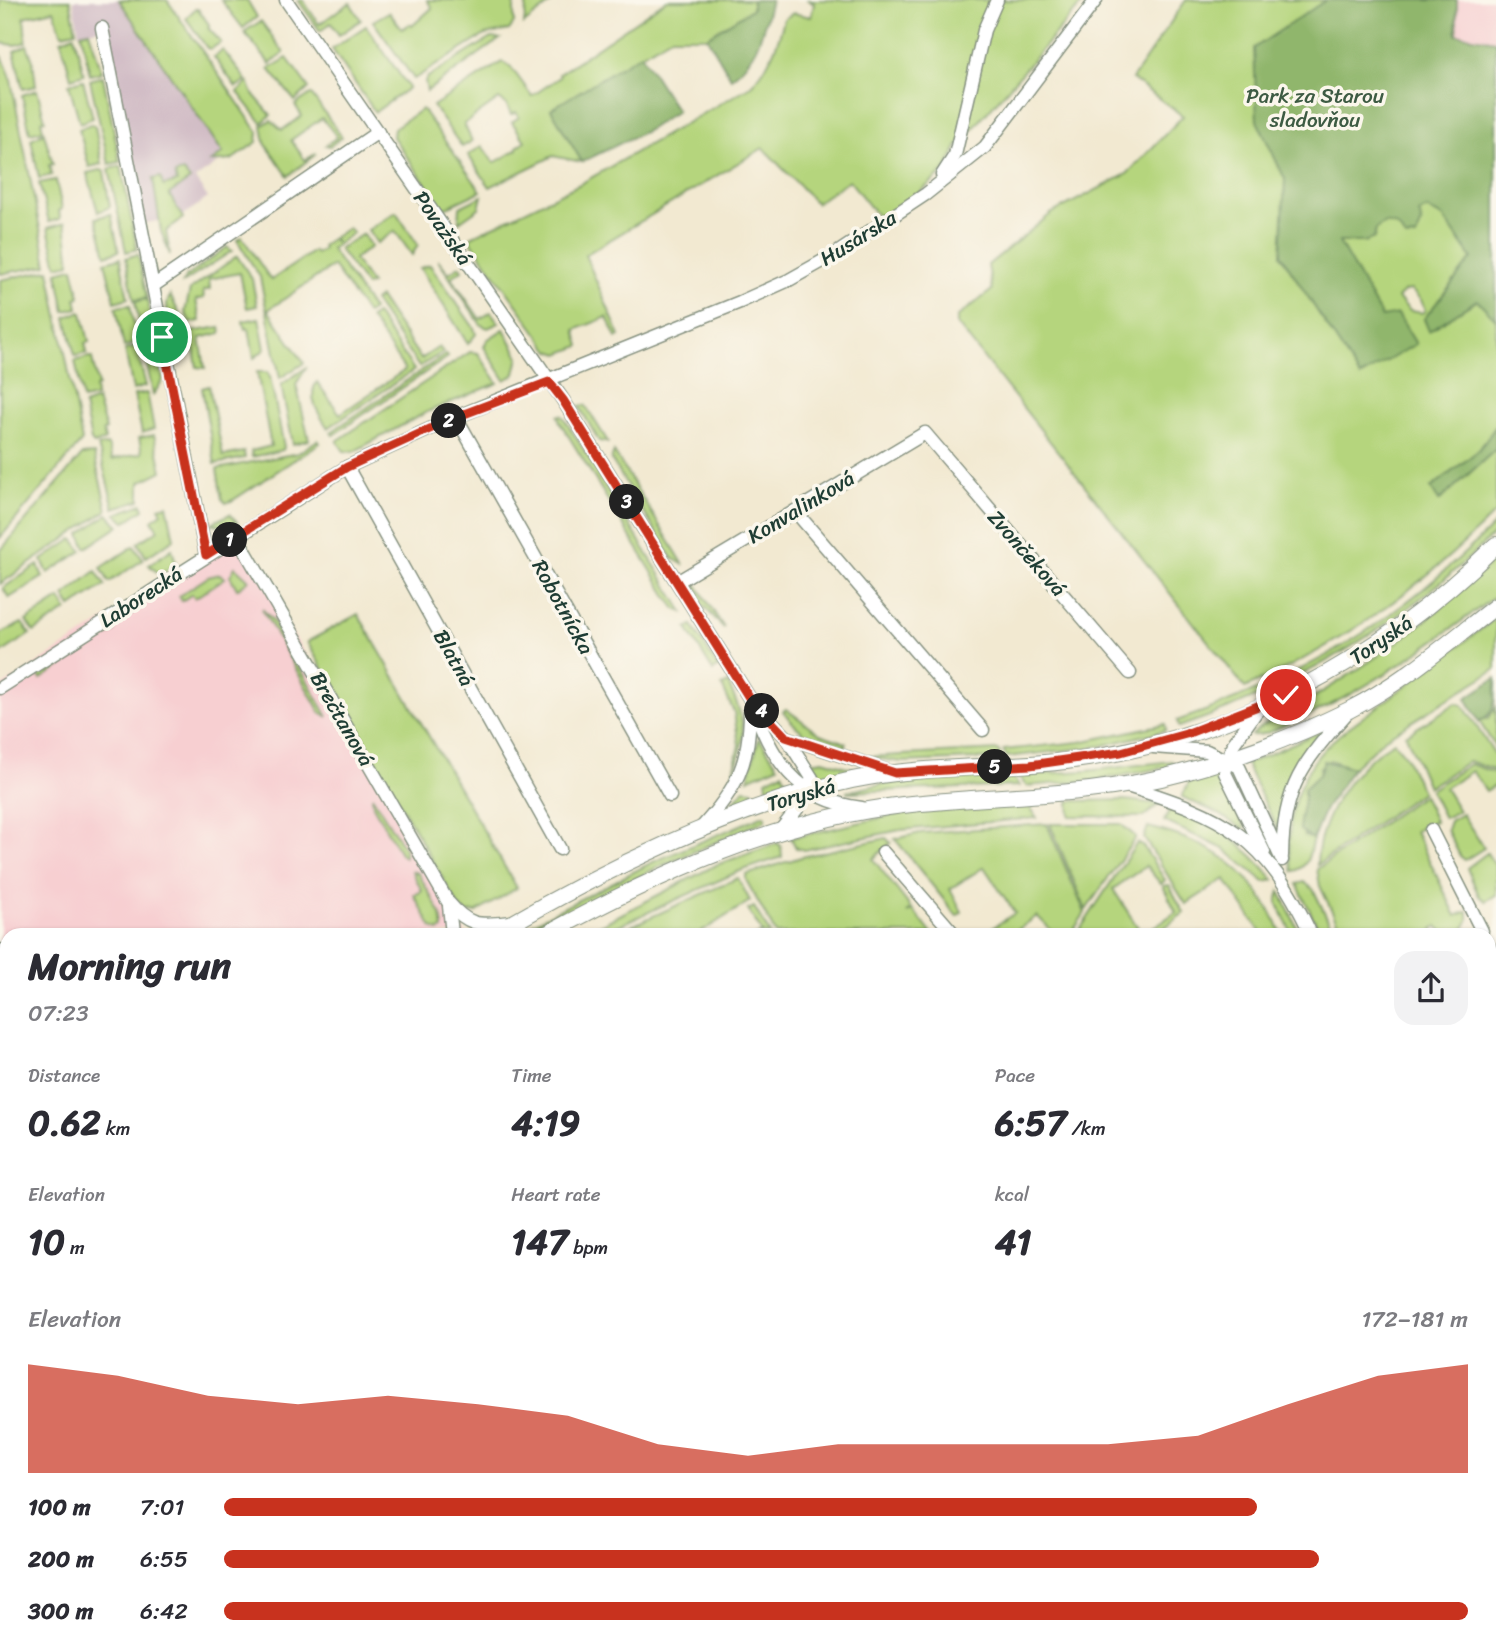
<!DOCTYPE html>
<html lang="en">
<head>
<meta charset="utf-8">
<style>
  body { margin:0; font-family:Sriracha,sans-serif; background:#f2f2f3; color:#2b2b33; height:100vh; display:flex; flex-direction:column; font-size:26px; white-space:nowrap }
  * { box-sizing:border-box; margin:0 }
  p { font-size:23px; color:#7c7c81 }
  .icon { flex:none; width:38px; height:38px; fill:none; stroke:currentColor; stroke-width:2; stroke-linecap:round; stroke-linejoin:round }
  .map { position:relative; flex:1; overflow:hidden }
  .side { position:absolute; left:0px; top:928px; width:1496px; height:724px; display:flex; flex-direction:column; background:#fff; border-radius:21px 21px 0 0; box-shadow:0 2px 5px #0004 }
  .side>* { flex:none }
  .pin { position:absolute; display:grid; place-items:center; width:60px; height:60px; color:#fff; margin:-30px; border:4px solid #fff; border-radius:50%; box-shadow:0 2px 7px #0007 }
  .km { position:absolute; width:35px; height:35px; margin:-18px; border-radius:50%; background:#222; color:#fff; font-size:19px; line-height:35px; text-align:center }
  .round { display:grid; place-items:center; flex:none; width:74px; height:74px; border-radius:21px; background:#f2f2f3 }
  .headline { display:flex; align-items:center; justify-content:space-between; height:119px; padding:0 28px }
  h1 { font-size:38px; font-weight:800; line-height:52px }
  .stats { display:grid; grid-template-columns:repeat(3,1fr); gap:10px; height:119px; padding:7px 28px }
  .stats div { display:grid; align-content:center }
  .stats b { font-size:35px; font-weight:800 }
  .stats small { font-size:19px; font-weight:400 }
  .stats p { font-size:19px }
  .chart { height:196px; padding:14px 28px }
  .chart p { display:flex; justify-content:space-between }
  .chart svg { width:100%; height:126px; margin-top:7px; fill:#c8321e; opacity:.7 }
  ul { padding:0 28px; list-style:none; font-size:23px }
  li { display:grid; grid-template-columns:112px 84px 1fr; align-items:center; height:52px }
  li i { height:18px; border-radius:9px; background:#c8321e }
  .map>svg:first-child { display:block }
</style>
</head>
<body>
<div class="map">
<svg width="1496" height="1652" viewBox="0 0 1496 1652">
  <rect width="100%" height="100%" fill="#fbf7ec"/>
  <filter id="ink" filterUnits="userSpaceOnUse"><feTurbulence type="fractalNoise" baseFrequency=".0143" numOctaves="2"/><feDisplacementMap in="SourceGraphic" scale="14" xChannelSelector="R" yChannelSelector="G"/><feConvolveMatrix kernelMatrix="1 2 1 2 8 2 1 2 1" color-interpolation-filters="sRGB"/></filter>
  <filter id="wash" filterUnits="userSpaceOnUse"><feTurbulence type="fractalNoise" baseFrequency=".00686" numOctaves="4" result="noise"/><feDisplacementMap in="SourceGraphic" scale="28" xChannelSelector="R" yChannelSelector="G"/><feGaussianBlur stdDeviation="1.57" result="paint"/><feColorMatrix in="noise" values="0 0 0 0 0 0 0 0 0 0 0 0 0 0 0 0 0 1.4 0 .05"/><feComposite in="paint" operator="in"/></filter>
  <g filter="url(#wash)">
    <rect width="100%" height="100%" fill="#f2e9d1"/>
    <!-- built -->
    <g fill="#f7cfd1">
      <polygon points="1457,0 1496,0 1496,41 1456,35"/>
      <polygon points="236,535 466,934 7,934 7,1246 0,1251 0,688"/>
      <polygon points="1391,1645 1473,1645 1477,1652 1381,1652"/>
    </g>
    <!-- industrial -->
    <polygon fill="#d2bdc6" points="73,0 125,0 229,155 195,179 208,198 182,216 142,224 102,28 79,33"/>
    <!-- green -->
    <g fill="#b5d57d" stroke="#6a8958" stroke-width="2" fill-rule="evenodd">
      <polygon points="0,0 70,0 76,31 62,34 54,10 24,17 26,42 15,45 0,43"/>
      <polygon points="119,0 167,0 258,132 257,142 231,160 211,162 223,153"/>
      <polygon points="221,0 247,0 257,17 243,28"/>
      <polygon points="298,0 303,0 319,24 350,3 361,20 339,35 331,23 320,31"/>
      <polygon points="427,0 514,0 514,23 509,30 485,35 414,79 373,21 389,12 402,29 410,24 412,26 432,8"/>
      <polygon points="527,0 555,0 524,24"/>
      <polygon points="667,0 752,0 753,8 707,37 671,37 551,109 582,162 553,156 490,187 468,155 482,146 494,163 518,149 517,147 525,141 512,122 519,117 516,112 511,115 507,105 499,99 464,124 472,141 462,147 433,106 502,62 510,66 532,96 560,77 559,74"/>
      <path d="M808,0H1085L957,147L946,170L883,223L849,180L816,203L763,148L585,255L620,336L616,338L607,317L575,330L580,346L559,354L550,351L470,240L471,237L580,184L749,87C769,68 778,45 784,19L793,13L811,17L814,4Z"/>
      <path d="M1186,0H1457V40L1416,175L1281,255L1360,377L1382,317L1338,242H1364L1374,238L1376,229L1385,223L1397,226L1427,209L1443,217L1472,258L1424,319L1429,330L1478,300L1496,319V426L1479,450L1431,488L1440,500L1496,449V512C1418,590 1346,642 1245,688L957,324V317L992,290L988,265L1052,213L1127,174L1183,116L1132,79ZM1411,290L1421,300L1425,310L1422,313L1410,311L1398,298L1405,291Z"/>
      <polygon points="195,9 198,9 210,26 208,28 221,42 211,49 207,48 186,18"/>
      <polygon points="261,21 284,53 270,64 244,32"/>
      <polygon points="366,26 409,88 375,112 332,49"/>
      <polygon points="89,31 102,72 90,75 81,33"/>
      <polygon points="74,35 84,74 71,78 61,40"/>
      <polygon points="491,38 500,39 427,91 425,81 428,77"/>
      <polygon points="27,45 33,61 36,86 23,89 14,51"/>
      <polygon points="223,50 246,80 236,87 214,57"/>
      <polygon points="2,56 10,75 47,265 0,274 0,57"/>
      <polygon points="287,58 309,88 295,101 269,69"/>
      <polygon points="103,76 120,162 109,164 90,80"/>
      <polygon points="83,80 93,118 80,123 69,84"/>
      <polygon points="248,82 253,94 271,115 262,123 238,92"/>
      <polygon points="37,90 45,120 41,121 43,130 30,133 22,95"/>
      <polygon points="311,94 342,137 330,146 326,145 337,137 322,118 291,140 305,160 316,154 288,176 265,143 262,126 271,120 282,130 302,116 295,105"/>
      <polygon points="422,109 481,191 443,209 393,137 394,128"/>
      <polygon points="91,124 95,126 102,164 89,167 79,129"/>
      <polygon points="44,133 53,164 49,165 52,175 39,178 31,139"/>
      <polygon points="121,166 137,249 126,252 109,169"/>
      <polygon points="100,170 104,171 110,207 98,212 87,173"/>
      <polygon points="184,172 190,180 169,194 183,218 166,231 170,255 161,231 153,179 161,177 163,186 177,182 175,174"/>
      <polygon points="56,180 62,209 59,210 60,219 49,222 39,183"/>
      <polygon points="482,196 479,208 459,222 460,207"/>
      <polygon points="396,212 418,245 412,255 395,231 377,243 368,230"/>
      <polygon points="111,214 119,251 106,255 96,218"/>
      <polygon points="65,223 70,263 57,266 48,228"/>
      <polygon points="348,228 353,233 331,249 373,310 367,314 333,266 268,310 304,363 280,378 260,277 237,240 242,237 271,280 314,251 316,254 323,249 322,246 331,239 335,241 333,238"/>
      <polygon points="363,234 371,247 354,259 371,284 366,286 339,249"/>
      <polygon points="227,247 232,251 183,283 186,277"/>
      <polygon points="138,254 147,298 134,300 126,258"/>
      <polygon points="237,256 252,279 257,306 247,308 240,273 209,279 210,289 203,291 204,298 196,300 200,321 190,323 185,312 190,290"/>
      <polygon points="120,258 128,298 115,302 105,262"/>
      <polygon points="438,260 449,273 459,266 462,270 451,277 480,319 491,312 499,323 488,328 481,325"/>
      <polygon points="430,265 474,328 476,334 468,344 420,268"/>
      <polygon points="73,268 80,297 76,298 78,308 65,311 57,272"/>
      <polygon points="49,270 82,441 0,538 0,280"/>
      <polygon points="170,295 182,319 179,326 168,328 167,304"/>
      <polygon points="379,297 421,359 439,347 443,352 419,367 374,301"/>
      <polygon points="147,299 156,344 144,347 135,302"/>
      <polygon points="130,305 137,342 124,347 116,307"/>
      <polygon points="79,312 82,313 89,342 85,343 87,353 75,356 66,317"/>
      <path d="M376,314L414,370L328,428C320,416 306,397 317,382L340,414L405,370L370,318Z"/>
      <polygon points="259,318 265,349 254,358 249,328 245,329 243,321"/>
      <polygon points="220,327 221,333 200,338 205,368 197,367 191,332"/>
      <polygon points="504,329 519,357 515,374 505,380 484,347 487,340"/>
      <polygon points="136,347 146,386 133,390 125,350"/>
      <polygon points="156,347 163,380 153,395 144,349"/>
      <polygon points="470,352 478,353 498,383 427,412 353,452 344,451 337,441"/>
      <polygon points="446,354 448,357 333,435 331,432"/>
      <polygon points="88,357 92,358 98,386 95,387 96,397 83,400 75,361"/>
      <polygon points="307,367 296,384 309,440 293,444 281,385"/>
      <polygon points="257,372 267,372 270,377 284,447 283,450 252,457 251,451 271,446"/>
      <polygon points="209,386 223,456 244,452 245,458 215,464 202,388"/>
      <polygon points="147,393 154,429 142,433 134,395"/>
      <polygon points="97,400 106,430 103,431 105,440 94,444 91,441 84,405"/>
      <polygon points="585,405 587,408 608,442 599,441 579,406"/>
      <polygon points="561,415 564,418 683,612 676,609 668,598 560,422 558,416"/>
      <polygon points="154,435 162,471 140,482 140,500 114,508 98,446 108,445 112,460 142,453 139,438"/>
      <polygon points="318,440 320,443 233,500 226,503 222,499 217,469 298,453"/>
      <polygon points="614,452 684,565 672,558 611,459"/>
      <polygon points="94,454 107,510 0,584 0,551 82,455"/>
      <polygon points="142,504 144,509 125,522 116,514"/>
      <polygon points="167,505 174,539 146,557 138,543 158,530 152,520 162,513 159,507"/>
      <polygon points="108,514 119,526 86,548 80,534"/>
      <path d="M230,514L238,523C230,528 221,527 212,523Z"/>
      <path d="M1496,523V532C1405,623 1300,686 1179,727L1177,721C1310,675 1396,623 1496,523Z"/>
      <polygon points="73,539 82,551 48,573 42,560"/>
      <polygon points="134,546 143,560 109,582 101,568"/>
      <polygon points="172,549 176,564 160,575 149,565"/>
      <path d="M1496,558V596C1429,645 1364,694 1286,725C1276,729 1261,737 1252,735L1259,728C1347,681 1425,628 1496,558Z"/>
      <polygon points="38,565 43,577 9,598 3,588"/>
      <polygon points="235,567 249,580 237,589 230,576"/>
      <polygon points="96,571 105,585 71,607 64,596"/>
      <polygon points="220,574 225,578 195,598 192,594 182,601 179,596 208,577"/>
      <polygon points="695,582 724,628 695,597"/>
      <polygon points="60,599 67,610 34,632 26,621"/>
      <polygon points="262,609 273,620 328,717 320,712"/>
      <polygon points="358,614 517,888 477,912 467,913 459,907 307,642"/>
      <path d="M1496,618V669L1384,739L1353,768L1330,760L1320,767L1319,775L1304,789C1307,809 1296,815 1305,836L1313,839C1308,856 1310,865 1293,872C1283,836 1293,790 1315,760C1331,738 1358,721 1380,705C1419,676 1457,647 1496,618Z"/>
      <polygon points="22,623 30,634 0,654 0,634"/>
      <polygon points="111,625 115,631 41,679 37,674"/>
      <polygon points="692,625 718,668 713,671 687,628"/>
      <path d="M728,683C748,727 747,736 731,781L739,745L734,712L722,686Z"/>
      <polygon points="1456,703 1463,705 1496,757 1496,770 1469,761 1428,787 1406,735"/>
      <polygon points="1496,707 1496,748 1479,721 1489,718"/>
      <path d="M786,709L820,734L846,743V746C824,755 795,728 783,711Z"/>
      <polygon points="1165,724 1166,730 1101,746 1007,757 1003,750 1080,742"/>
      <polygon points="1324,730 1297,762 1277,829 1246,764"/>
      <polygon points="759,738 778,766 748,779"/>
      <path d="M1394,742L1406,757L1422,792L1317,865C1318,818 1353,765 1394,742Z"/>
      <polygon points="998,750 1002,758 902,762 865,757"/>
      <polygon points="823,760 857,770 823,777 811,762"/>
      <polygon points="1172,761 1173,766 1098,780 1026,786 1018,775 1087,771"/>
      <polygon points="1470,764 1496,773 1496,785 1486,791 1472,771 1445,788 1459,811 1444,818 1430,790"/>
      <polygon points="782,772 788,784 768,792 766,780"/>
      <polygon points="1011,775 1019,786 846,792 896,781"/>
      <polygon points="1215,775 1245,827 1244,830 1219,814 1182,797 1189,782"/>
      <polygon points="744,789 752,790 756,796 730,806"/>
      <polygon points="1423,795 1435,821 1415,831 1456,916 1468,911 1468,921 1461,934 1445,934 1437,926 1433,929 1434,934 1343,934 1320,886 1317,869"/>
      <polygon points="372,796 404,848 405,857 401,855 373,806"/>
      <polygon points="1125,800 1159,804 1144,817 1070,816 1069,801"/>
      <polygon points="1029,805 1037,818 900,830 804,850 796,848 791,838 902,813"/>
      <path d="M1172,806C1215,823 1245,844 1274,880L1265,882L1224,849L1164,821Z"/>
      <polygon points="1462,814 1484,848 1465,860 1460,856 1447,830 1450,821"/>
      <polygon points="764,815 766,820 654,869 525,934 512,934 651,863"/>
      <polygon points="1047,824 1085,913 1071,934 1055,934 1037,916 1012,934 983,934 1015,913 984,867 950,889 962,912 957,916 895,839 920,833"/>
      <polygon points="1050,824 1121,824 1136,837 1086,910"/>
      <path d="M1148,827C1217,844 1252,869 1282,934H1262L1225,879L1186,904L1144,838Z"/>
      <polygon points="886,838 891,843 873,859 911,908 907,913 913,910 932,934 776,934 746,880 746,875 801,857"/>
      <polygon points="778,843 781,847 782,857 740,871 600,934 583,934 716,865"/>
      <polygon points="1137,843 1143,846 1165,880 1161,884 1146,866 1113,889 1142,934 1077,934"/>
      <polygon points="1487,853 1496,867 1496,895 1486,901 1479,896 1467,868"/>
      <polygon points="412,871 418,873 441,914 443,929 439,931 432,928 414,895 422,891"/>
      <polygon points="738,878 750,901 698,934 613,934"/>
      <polygon points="1304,882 1313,889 1335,934 1321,934 1297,884"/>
      <polygon points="1169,885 1184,913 1161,930 1163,934 1143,934 1176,912 1163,886"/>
      <polygon points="1280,891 1300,934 1292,934 1277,902"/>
      <polygon points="754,907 770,934 759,934 762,932 748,910"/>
      <polygon points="1496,1111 1496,1210 1489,1215 1489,1116"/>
      <polygon points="1489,1251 1496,1265 1496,1295 1489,1282"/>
      <polygon points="7,1324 7,1432 0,1449 0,1329"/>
      <polygon points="1496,1408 1496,1465 1489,1469 1489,1412"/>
      <polygon points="5,1458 7,1459 7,1510 0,1507 0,1480"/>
      <polygon points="0,1539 7,1550 7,1591 0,1579"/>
      <polygon points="1489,1584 1496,1594 1496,1624 1492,1627 1496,1652 1489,1642"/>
      <polygon points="0,1612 7,1622 7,1645 22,1645 27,1652 0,1652"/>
      <polygon points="83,1645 175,1645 176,1652 88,1652"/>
      <polygon points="379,1645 456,1645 445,1652 378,1652"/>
      <polygon points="507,1645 575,1645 578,1648 572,1652 496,1652"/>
      <polygon points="706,1645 771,1645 776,1652 711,1652"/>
      <polygon points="972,1645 1028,1645 1033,1652 962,1652"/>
      <polygon points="1375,1645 1406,1645 1395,1652 1365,1652"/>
    </g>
    <!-- forest -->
    <g fill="#90b66c" stroke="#587a50" stroke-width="2">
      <path d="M752,0H771C763,30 758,59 731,78L707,37L752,9Z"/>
      <polygon points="1326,0 1457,0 1456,34 1496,41 1496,319 1477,300 1429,331 1424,319 1472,258 1443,217 1427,209 1419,213 1422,222 1416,237 1406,238 1397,226 1385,223 1376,229 1374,238 1364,242 1339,242 1382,317 1398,314 1416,344 1360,377 1281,255 1285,179 1257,121 1254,48"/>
      <polygon points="641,54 677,111 650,129 582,162 551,109"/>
      <polygon points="1496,426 1496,449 1439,501 1431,488 1479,450"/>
      <path d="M1496,678C1496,697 1496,715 1479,721L1466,698Z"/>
      <path d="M1324,761L1353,768L1325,809L1313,839L1300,830C1298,816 1306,804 1304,789L1319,775Z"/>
    </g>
  </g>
  <g filter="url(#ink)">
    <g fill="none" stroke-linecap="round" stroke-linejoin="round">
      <!-- minor casing -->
      <g stroke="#889382" stroke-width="15">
        <g id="minor">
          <path d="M286,0L563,400L750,699C772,759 795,800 862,808"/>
          <polyline points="102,28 206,555"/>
          <polyline points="942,175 955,155 984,30 997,0"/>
          <polyline points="153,286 378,132"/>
          <polyline points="456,417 670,796"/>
          <polyline points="347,467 560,849"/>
          <polyline points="795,511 983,730"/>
          <path d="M236,535L448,902C470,928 480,925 512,922"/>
          <polyline points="677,582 925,433 1130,673"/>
          <polyline points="0,688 347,467 456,417 740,302 789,280 837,253 926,194 985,147 1096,0"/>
          <polyline points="753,702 786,737 812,778 804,800 780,831"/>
          <polyline points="1259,708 1232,746 1225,773 1264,852"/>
          <polyline points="786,737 891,772"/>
          <polyline points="1153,747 1207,751 1239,767 1282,860"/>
          <path d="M1127,786C1227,817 1265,836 1311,934"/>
          <path d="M701,828C736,790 750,763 750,710"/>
          <polyline points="1431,830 1482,931 1476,934"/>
          <polyline points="883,852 954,934"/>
          <path d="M1282,856C1283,787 1303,762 1348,712"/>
          <polyline points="449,906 452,934"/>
          <polyline points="1489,947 1496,961"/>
          <polyline points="0,950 7,961"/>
          <polyline points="1489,1225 1496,1221"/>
          <polyline points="1489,1304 1496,1318"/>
          <polyline points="1489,1537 1496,1533"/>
          <polyline points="876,1645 881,1652"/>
          <polyline points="662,1652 672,1645"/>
          <polyline points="1315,1652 1325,1645"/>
        </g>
      </g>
      <!-- tertiary casing -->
      <g stroke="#889382" stroke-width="18">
        <g id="tertiary">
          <path d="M494,934C599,872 733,806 852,780C922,765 995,769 1066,761C1230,741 1380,660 1496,545"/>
          <path d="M547,934C657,874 776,820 903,805C995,794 1090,798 1181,773C1238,758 1296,736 1349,710C1402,683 1449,642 1496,606"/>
          <polyline points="0,1251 7,1246"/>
          <polyline points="0,1287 7,1282"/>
          <polyline points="0,1598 7,1609"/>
          <polyline points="30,1645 35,1652"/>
        </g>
      </g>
      <!-- minor -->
      <use href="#minor" stroke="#fff" stroke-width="12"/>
      <!-- tertiary -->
      <use href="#tertiary" stroke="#fff" stroke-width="16"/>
      <!-- tram -->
      <polyline stroke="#1f3d34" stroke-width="2" points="0,1629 7,1640"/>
    </g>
  </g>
  <g fill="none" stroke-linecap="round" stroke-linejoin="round" filter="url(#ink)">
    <!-- route casing -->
    <g stroke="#fff" stroke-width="14">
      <polyline id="route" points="162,337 206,555 347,467 456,417 549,382 563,400 750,699 786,737 895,773 1030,765 1121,752 1186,734 1286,695"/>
    </g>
    <!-- route -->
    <use href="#route" stroke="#c8321e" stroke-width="9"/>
  </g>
  <g text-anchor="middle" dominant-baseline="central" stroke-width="7" stroke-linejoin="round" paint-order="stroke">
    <!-- park labels -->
    <g font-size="21" fill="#3d5b43" stroke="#fbf7ec">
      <text x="1315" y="96">Park za Starou<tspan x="1315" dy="24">sladovňou</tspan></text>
    </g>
    <!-- street labels -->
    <g font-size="21" fill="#1f3d34" stroke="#fbf7ec">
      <text transform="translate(443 228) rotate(55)">Považská</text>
      <text transform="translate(858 238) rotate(-32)">Husárska</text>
      <text transform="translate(801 507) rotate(-31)">Konvalinková</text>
      <text transform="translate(1027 553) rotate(49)">Zvončeková</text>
      <text transform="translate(141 597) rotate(-33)">Laborecká</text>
      <text transform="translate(563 607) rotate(61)">Robotnícka</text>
      <text transform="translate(1381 640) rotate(-34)">Toryská</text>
      <text transform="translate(454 658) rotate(61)">Blatná</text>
      <text transform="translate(342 719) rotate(60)">Brečtanová</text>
      <text transform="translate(801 795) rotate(-16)">Toryská</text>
    </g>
  </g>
</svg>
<div class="pin" style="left:162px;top:337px;background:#1e9e55"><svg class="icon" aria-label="arrive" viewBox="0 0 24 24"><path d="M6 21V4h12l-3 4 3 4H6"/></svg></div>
<div class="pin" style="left:1286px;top:695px;background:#d93025"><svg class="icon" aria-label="check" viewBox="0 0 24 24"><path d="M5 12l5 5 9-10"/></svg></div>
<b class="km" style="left:230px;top:540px">1</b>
<b class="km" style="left:449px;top:421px">2</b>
<b class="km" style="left:627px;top:502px">3</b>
<b class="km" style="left:762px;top:711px">4</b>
<b class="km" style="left:995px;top:767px">5</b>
<section class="side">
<div class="headline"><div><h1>Morning run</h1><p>07:23</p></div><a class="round"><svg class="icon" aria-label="share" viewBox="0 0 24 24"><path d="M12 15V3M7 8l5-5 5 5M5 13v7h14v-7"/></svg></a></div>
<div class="stats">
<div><p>Distance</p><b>0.62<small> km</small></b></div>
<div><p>Time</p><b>4:19</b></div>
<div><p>Pace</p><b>6:57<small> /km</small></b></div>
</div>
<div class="stats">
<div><p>Elevation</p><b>10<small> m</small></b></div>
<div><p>Heart rate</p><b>147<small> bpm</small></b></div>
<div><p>kcal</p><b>41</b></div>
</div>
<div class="chart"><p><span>Elevation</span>172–181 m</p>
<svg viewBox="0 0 160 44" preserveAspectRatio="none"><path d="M0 44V6L10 10L20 17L30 20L40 17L50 20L60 24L70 34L80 38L90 34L100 34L110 34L120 34L130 31L140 20L150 10L160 6V44z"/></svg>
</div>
<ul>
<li><b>100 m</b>7:01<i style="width:83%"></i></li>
<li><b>200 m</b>6:55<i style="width:88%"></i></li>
<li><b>300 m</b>6:42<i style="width:100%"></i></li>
</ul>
</section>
</div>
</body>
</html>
